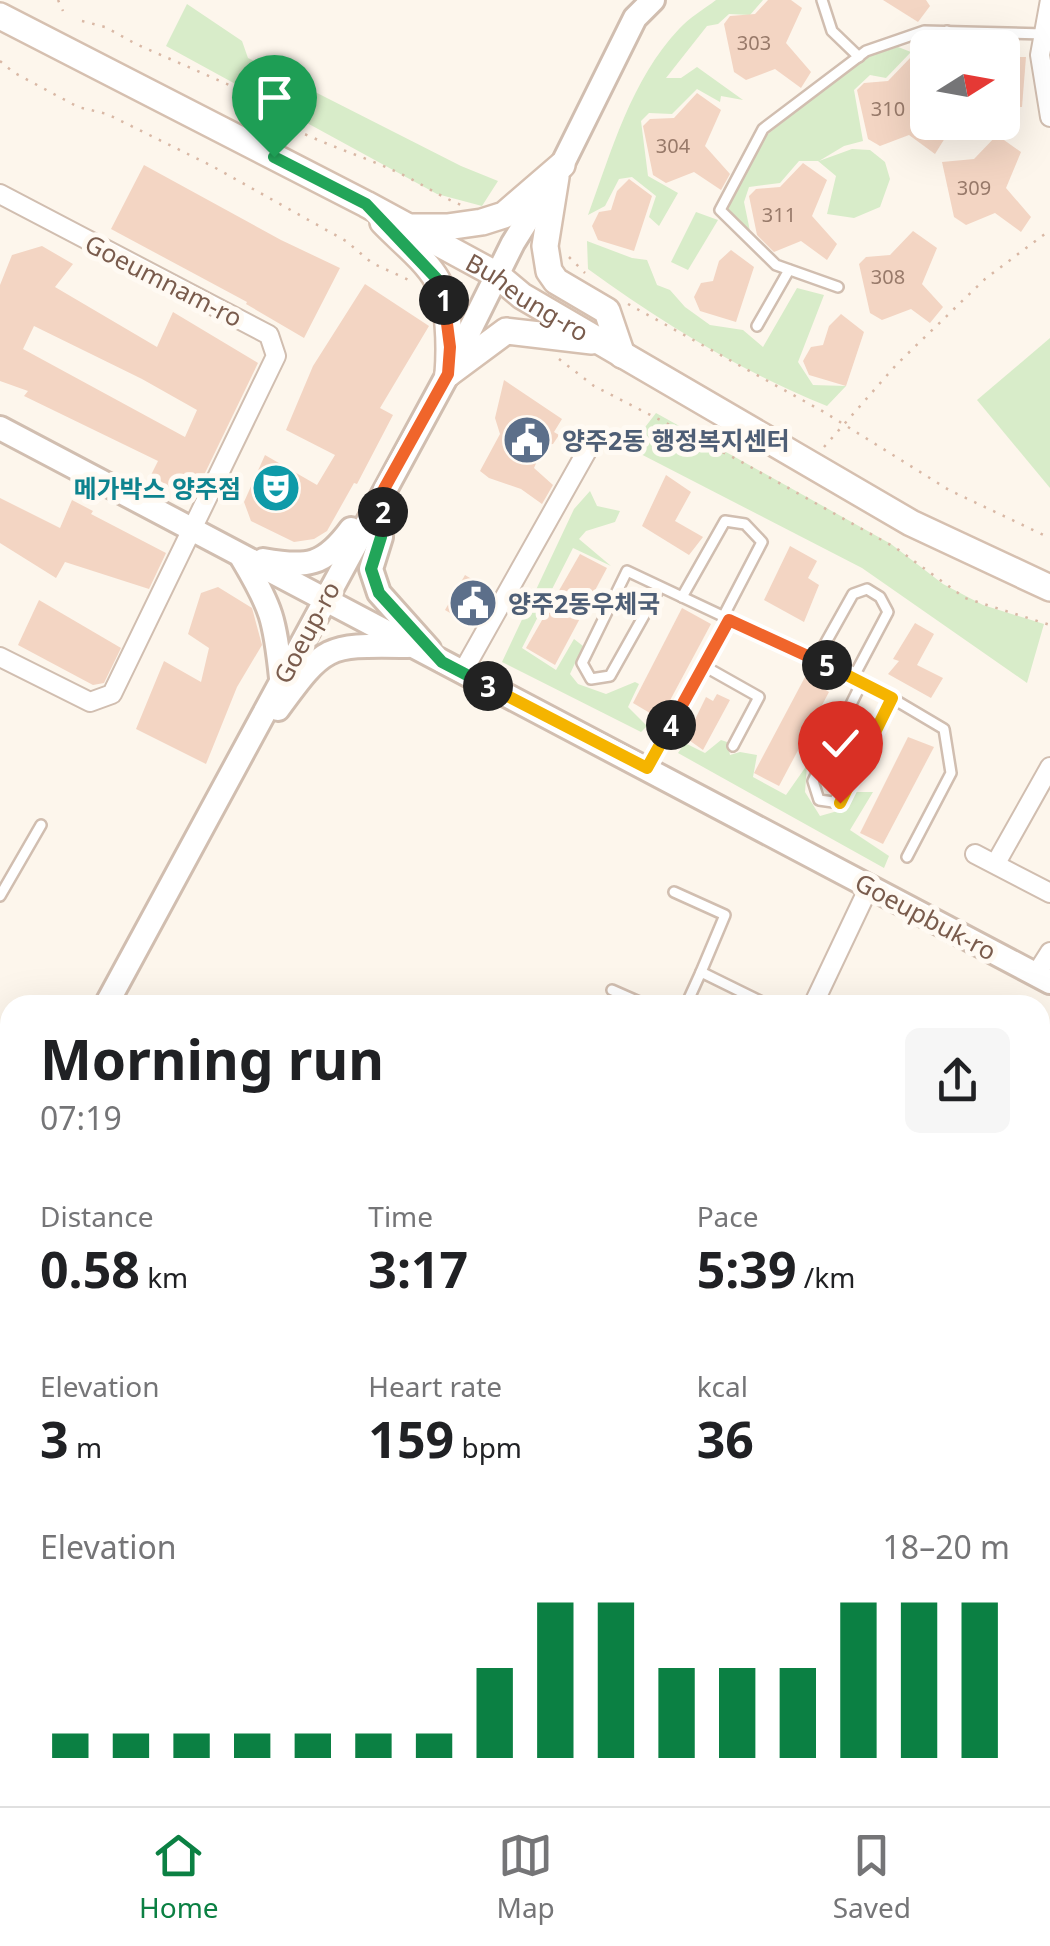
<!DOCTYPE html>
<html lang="en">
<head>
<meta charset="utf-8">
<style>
  body { margin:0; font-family:"Noto Sans","Noto Sans KR",sans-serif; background:#f6f6f6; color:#202124; height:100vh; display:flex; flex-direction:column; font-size:38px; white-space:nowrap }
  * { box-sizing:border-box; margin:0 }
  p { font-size:32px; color:#757577 }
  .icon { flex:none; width:55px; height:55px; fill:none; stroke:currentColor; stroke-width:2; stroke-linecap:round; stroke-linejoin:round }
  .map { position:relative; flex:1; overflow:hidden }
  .sheet { position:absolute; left:0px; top:995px; width:1050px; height:812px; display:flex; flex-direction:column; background:#fff; border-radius:30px 30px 0 0; box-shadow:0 10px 40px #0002 }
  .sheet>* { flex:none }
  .needle { width:65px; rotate:79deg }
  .tools { position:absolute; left:910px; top:30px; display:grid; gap:20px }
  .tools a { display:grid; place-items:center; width:110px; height:110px; border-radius:15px; background:#fff; box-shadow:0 10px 40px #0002; font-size:50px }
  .pin { position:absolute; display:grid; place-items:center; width:85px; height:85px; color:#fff; margin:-102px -42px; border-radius:50% 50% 50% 0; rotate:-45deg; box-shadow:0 0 10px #0007 }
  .pin .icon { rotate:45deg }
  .km { position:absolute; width:50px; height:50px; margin:-25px; border-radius:50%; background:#222; color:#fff; font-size:28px; line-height:50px; text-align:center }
  .round { display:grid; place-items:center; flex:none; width:105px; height:105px; border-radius:15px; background:#f6f6f6 }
  .summary { display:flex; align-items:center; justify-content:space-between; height:170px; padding:0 40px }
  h1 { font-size:55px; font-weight:700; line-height:75px }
  .metrics { display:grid; grid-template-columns:repeat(3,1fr); gap:15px; height:170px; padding:10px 40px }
  .metrics div { display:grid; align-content:center }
  .metrics b { font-size:50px; font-weight:700 }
  .metrics small { font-size:28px; font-weight:400 }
  .metrics p { font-size:28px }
  .chart { height:280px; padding:20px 40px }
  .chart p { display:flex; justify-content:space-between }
  .chart svg { width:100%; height:180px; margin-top:10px; stroke:#0b8043; stroke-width:6 }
  .menu { display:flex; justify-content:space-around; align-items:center; height:140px; border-top:2px solid #e0e0e0; background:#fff; font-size:28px; color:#757577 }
  .menu a { display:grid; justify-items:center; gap:5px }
  .menu .on { color:#0b8043 }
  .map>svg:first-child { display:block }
</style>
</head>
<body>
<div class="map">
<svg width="1050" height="1806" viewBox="0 0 1050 1806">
  <rect width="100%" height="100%" fill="#fdf6ec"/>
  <!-- green -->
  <g fill="#d8ecc9">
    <path d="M716,0H763L750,15L729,14L718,24L707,26L666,78H681L697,67L743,100L721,96L720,102L697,89L672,114L649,113L641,121L648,176L678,193L659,226L649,217L656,196L632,177L619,179L605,206L588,215C612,150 631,80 679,29C689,18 704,9 716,0Z"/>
    <polygon points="187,4 242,41 248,58 461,166 498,181 482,206 437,194 166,46"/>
    <polygon points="898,47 911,52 886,78 870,75 854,90 863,141 844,146 819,161 852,149 870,150 885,162 890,179 880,207 854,218 827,214 836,176 818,161 799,161 780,183 749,187 744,202 751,236 726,207 764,137 864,58"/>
    <polygon points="696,212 718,220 688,270 671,262"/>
    <path d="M587,241L632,258L647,260L657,285L670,290L685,307L710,325L743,330L763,347L797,288L824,295L798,362L813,385L846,386L827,406C742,372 662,323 588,269Z"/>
    <polygon points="1050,338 1050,488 977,400"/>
    <polygon points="656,413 891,544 943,584 983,605 1044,624 1027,683 862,568 629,448"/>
    <polygon points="590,491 597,506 620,511 615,522 586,531 579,539 611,566 573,548 522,648 556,670 574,639 583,646 570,674 578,684 606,694 635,682 639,684 628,707 647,726 641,732 502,662 574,509"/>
    <polygon points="721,740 727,742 730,755 740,752 757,755 753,777 786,795 807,765 805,792 820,816 841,810 855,792 873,792 850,830 889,856 884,868 678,753 685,743 705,753"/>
  </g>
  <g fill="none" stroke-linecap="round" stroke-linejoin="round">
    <!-- stream -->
    <polyline stroke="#a5d3da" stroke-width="5" points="1034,1806 1050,1799"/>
  </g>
  <!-- building -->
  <g fill="#f3d5c3" fill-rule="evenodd">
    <polygon points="768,0 791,0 802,8 786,43 811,72 801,88 775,69 746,80 734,72 724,24 730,16 755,14"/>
    <polygon points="883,0 926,0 930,6 918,22"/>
    <polygon points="911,57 928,68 928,92 920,110 928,122 945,138 935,154 909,135 880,146 868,139 857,90 864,83 888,81"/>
    <polygon points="1002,57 1026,57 1022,107 1002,107"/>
    <polygon points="697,93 721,110 705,146 730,174 721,190 694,172 666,183 653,175 643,126 650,119 674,118"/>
    <polygon points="997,135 1021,152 1006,188 1031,217 1021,232 995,213 966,225 954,217 942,162 974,159"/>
    <polygon points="803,163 827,180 812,216 837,244 827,260 801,241 774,252 757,235 749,196 756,189 780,187"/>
    <polygon points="144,165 281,240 340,268 304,338 246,304 247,302 111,229"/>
    <polygon points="629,179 652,196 634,251 598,240 592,226 599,212 611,210 617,191"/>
    <polygon points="913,231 937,248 922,284 943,307 930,323 911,309 882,320 870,313 859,264 866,257 890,255"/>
    <path d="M42,246L73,264L55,287L157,347L173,312L258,363L192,500L150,477L158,461L24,396L28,391L0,381V285L12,255ZM34,326L142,379L197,410L185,437L23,349Z"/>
    <polygon points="731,250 754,267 736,322 700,311 694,297 701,283 713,281 719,261"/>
    <polygon points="365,284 429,326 380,408 393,415 357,484 354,483 327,531 314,539 294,542 251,521 244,502 265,455 317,485 335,455 286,430 313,366"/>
    <polygon points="841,314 864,332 846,386 809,375 803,361 811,347 823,345 829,326"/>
    <polygon points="504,380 562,419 554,432 559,435 553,444 544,445 534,468 553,485 542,504 521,489 489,478 480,471 500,434 495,418"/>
    <polygon points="666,475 691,492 675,521 703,537 689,555 642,526"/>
    <polygon points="0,498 60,528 72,500 93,511 91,514 166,553 149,589 65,562 56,578 0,543"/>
    <polygon points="790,546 817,561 808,578 819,585 804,622 764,600"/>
    <polygon points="580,554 607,568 555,665 526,648"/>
    <polygon points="465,575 493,592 474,627 445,610"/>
    <polygon points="218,587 252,608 262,645 237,687 206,764 136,729 164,661 201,682 209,648 188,634 201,593"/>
    <polygon points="39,600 121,648 104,683 93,685 18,645"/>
    <polygon points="682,608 711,624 660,719 633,703"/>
    <polygon points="915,623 934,634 917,665 943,678 931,698 888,674 899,661 893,659"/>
    <polygon points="805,677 829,692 779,786 754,773"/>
    <polygon points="717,694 730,700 703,750 686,738 706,697 713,701"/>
    <polygon points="908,737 934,747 883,844 860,833"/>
  </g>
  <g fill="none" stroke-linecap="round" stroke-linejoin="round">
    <!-- service casing -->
    <g stroke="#d1beb0" stroke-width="14">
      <g id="service">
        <polyline points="822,0 832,31 859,57"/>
        <polyline points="947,31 951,48"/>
        <polyline points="838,287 776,265 720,210 763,129 866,51 924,31 1044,34"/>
        <polyline points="757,326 789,270"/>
        <polyline points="660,587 610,676 591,679 582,663 627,571 873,687 944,729 951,773 907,857"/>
        <polyline points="682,597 725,521 745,524 762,542 723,617"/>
        <polyline points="816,660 853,594 867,589 880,597 888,612 853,678"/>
        <polyline points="704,666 759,697 733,746"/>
        <polyline points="862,682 813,781 819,800 840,803 892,698"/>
        <polyline points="649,766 729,619"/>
        <polyline points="674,892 725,915 701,972"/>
        <polyline points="0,896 41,825"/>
        <polyline points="612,990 646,1005"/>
        <polyline points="686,1005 701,972 768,1005"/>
        <polyline points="0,1381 10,1361"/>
        <polyline points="0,1400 10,1405"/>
        <polyline points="0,1499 10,1504"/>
        <polyline points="0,1546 10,1552"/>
        <polyline points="0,1646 10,1627"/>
        <polyline points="0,1689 10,1694"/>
        <polyline points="54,1798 55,1806"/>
        <polyline points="95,1798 95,1806"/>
        <polyline points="190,1798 193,1806"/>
        <polyline points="227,1798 230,1806"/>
      </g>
    </g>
    <!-- minor casing -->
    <g stroke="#d1beb0" stroke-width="22">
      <g id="minor">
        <polyline points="1050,0 1040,55 1050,117"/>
        <polyline points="0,194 269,335 276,356 112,694 90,702 0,657"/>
        <polyline points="462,673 588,449"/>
        <polyline points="975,854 1050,893"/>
        <polyline points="996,863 1050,767"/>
        <polyline points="1036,974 1050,952"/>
        <polyline points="813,1005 869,887"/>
        <polyline points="1040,1787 1050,1783"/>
        <polyline points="987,1806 1011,1798"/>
      </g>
    </g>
    <!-- tertiary casing -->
    <g stroke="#d1beb0" stroke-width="28">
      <g id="tertiary">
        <polyline points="0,428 1050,982"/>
        <polyline points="383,498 381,537 371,569 379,593 429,649"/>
        <path d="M242,558C272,608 275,620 281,678"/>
        <path d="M263,560C307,568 324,566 351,529"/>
        <path d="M278,709C326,643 327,645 408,646"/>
        <polyline points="106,1005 448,374 513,243 562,165 635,18 653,0"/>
        <polyline points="0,1203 10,1185"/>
        <polyline points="1040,1374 1050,1364"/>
        <polyline points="551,1806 568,1798"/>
      </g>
    </g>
    <!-- secondary casing -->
    <g stroke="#d6c0b0" stroke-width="30">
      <g id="secondary">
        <path id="s1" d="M0,16L366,204L497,275L522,296L911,523L1050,588"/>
        <polyline points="556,177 545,246 549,271 556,281 607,311 622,355"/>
        <path d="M383,222C400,240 425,259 437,280C450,303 450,349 448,374"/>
        <polyline points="413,227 447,227 482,222 504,215 562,165"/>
        <polyline points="448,374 506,331 592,341"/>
      </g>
    </g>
    <!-- path -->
    <g stroke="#d9b8a5" stroke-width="2.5" stroke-dasharray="2.5 8" stroke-linecap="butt">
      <polyline points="58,0 63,11"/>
      <path d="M82,21L105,27L136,44L236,88C279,133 343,147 397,172C419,182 439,196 461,205"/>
      <polyline points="0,61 13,72 78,107 107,114 212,166 346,241 372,263 411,281"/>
      <polyline points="569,257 585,273"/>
      <polyline points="628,304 824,412 949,490 1050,538"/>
      <polyline points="559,359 594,386 738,460 896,548 965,598 1050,625"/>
      <polyline points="824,447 897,364 985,279 1050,230"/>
      <polyline points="0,1256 10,1261"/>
    </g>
    <!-- service -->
    <use href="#service" stroke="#fff" stroke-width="9"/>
    <!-- minor -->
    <use href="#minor" stroke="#fff" stroke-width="18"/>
    <!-- tertiary -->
    <use href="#tertiary" stroke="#fff" stroke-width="22"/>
    <!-- secondary -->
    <use href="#secondary" stroke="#fff" stroke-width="25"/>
  </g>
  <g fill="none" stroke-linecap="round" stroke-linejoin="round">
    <!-- split-1 casing -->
    <g stroke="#fff" stroke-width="20">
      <polyline id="split-1" points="274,157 366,204 437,279 444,300"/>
    </g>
    <!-- split-2 casing -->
    <g stroke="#fff" stroke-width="20">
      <polyline id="split-2" points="383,512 384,489 448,374 450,347 444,300"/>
    </g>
    <!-- split-3 casing -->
    <g stroke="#fff" stroke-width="20">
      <polyline id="split-3" points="383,512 381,537 371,569 379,593 442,662 488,686"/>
    </g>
    <!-- split-4 casing -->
    <g stroke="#fff" stroke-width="20">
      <polyline id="split-4" points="488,686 647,768 671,725"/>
    </g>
    <!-- split-5 casing -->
    <g stroke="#fff" stroke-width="20">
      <polyline id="split-5" points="671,725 729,620 827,665"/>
    </g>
    <!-- split-6 casing -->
    <g stroke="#fff" stroke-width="20">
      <polyline id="split-6" points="827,665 892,698 840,803"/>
    </g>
    <!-- split-1 -->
    <use href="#split-1" stroke="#22a559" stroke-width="12"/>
    <!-- split-2 -->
    <use href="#split-2" stroke="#f0652b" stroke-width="12"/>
    <!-- split-3 -->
    <use href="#split-3" stroke="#22a559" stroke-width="12"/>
    <!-- split-4 -->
    <use href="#split-4" stroke="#f5b400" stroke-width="12"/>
    <!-- split-5 -->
    <use href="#split-5" stroke="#f0652b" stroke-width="12"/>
    <!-- split-6 -->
    <use href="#split-6" stroke="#f5b400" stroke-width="12"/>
  </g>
  <!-- icons -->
  <defs>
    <g id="civic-disc" transform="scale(2.5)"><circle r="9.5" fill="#5c6f8a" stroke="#fffaf3"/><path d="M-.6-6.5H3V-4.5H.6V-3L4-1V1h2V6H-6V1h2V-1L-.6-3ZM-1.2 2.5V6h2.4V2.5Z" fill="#fff"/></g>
    <g id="theatre-disc" transform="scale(2.5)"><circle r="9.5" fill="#0f9aa8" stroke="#fffaf3"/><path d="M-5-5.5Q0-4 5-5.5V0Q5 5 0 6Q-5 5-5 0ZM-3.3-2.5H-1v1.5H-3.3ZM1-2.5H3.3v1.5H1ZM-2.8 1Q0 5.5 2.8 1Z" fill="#fff"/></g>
  </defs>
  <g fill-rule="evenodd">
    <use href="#civic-disc" x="527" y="440"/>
    <use href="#theatre-disc" x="276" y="488"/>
    <use href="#civic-disc" x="473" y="603"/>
  </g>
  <g text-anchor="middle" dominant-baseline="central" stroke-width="10" stroke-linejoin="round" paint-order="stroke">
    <!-- number labels -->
    <g font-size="20" fill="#987a6a">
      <text x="754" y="42">303</text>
      <text x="888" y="108">310</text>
      <text x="673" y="145">304</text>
      <text x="974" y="187">309</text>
      <text x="779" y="214">311</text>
      <text x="888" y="276">308</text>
    </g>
    <!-- street labels -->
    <g font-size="25" fill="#7a5c4d" stroke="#fffaf3">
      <text transform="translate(164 280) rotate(27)">Goeumnam-ro</text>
      <text stroke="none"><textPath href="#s1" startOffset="598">Buheung-ro</textPath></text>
      <text transform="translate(306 632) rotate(-62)">Goeup-ro</text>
      <text transform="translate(926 916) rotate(28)">Goeupbuk-ro</text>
    </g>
    <!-- service labels -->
    <g font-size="25" font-weight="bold" fill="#4e5e75" stroke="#fffaf3" text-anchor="start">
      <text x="562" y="440">양주2동 행정복지센터</text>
      <text x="508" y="603">양주2동우체국</text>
    </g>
    <!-- culture labels -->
    <g font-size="25" font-weight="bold" fill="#0d838f" stroke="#fffaf3" text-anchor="end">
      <text x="241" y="488">메가박스 양주점</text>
    </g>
  </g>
</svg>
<div class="tools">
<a><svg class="needle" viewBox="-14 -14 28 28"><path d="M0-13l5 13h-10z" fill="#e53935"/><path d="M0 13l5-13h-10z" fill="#757577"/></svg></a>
</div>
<div class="pin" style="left:274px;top:157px;background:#1e9e55"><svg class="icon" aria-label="arrive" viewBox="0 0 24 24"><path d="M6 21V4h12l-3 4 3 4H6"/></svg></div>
<div class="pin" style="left:840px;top:803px;background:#d93025"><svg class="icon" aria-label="check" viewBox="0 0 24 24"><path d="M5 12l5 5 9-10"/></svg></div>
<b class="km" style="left:444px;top:300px">1</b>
<b class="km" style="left:383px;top:512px">2</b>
<b class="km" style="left:488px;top:686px">3</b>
<b class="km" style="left:671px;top:725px">4</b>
<b class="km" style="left:827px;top:665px">5</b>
<section class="sheet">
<div class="summary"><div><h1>Morning run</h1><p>07:19</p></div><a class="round"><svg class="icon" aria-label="share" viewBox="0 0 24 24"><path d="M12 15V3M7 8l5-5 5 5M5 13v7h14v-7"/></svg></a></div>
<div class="metrics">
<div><p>Distance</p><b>0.58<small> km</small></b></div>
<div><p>Time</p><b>3:17</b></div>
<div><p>Pace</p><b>5:39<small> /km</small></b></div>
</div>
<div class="metrics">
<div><p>Elevation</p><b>3<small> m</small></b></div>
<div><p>Heart rate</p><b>159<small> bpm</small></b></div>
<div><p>kcal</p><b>36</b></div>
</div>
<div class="chart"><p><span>Elevation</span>18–20 m</p>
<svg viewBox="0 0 160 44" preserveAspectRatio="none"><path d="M5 44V38M15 44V38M25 44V38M35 44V38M45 44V38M55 44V38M65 44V38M75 44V22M85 44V6M95 44V6M105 44V22M115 44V22M125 44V22M135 44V6M145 44V6M155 44V6"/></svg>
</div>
</section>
</div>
<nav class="menu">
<a class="on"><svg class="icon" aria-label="home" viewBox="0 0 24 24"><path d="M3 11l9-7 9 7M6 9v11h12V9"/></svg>Home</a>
<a><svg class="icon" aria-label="map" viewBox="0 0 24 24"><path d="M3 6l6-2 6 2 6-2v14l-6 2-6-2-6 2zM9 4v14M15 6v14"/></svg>Map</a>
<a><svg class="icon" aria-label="saved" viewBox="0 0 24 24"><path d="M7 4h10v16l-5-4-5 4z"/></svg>Saved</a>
</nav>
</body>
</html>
